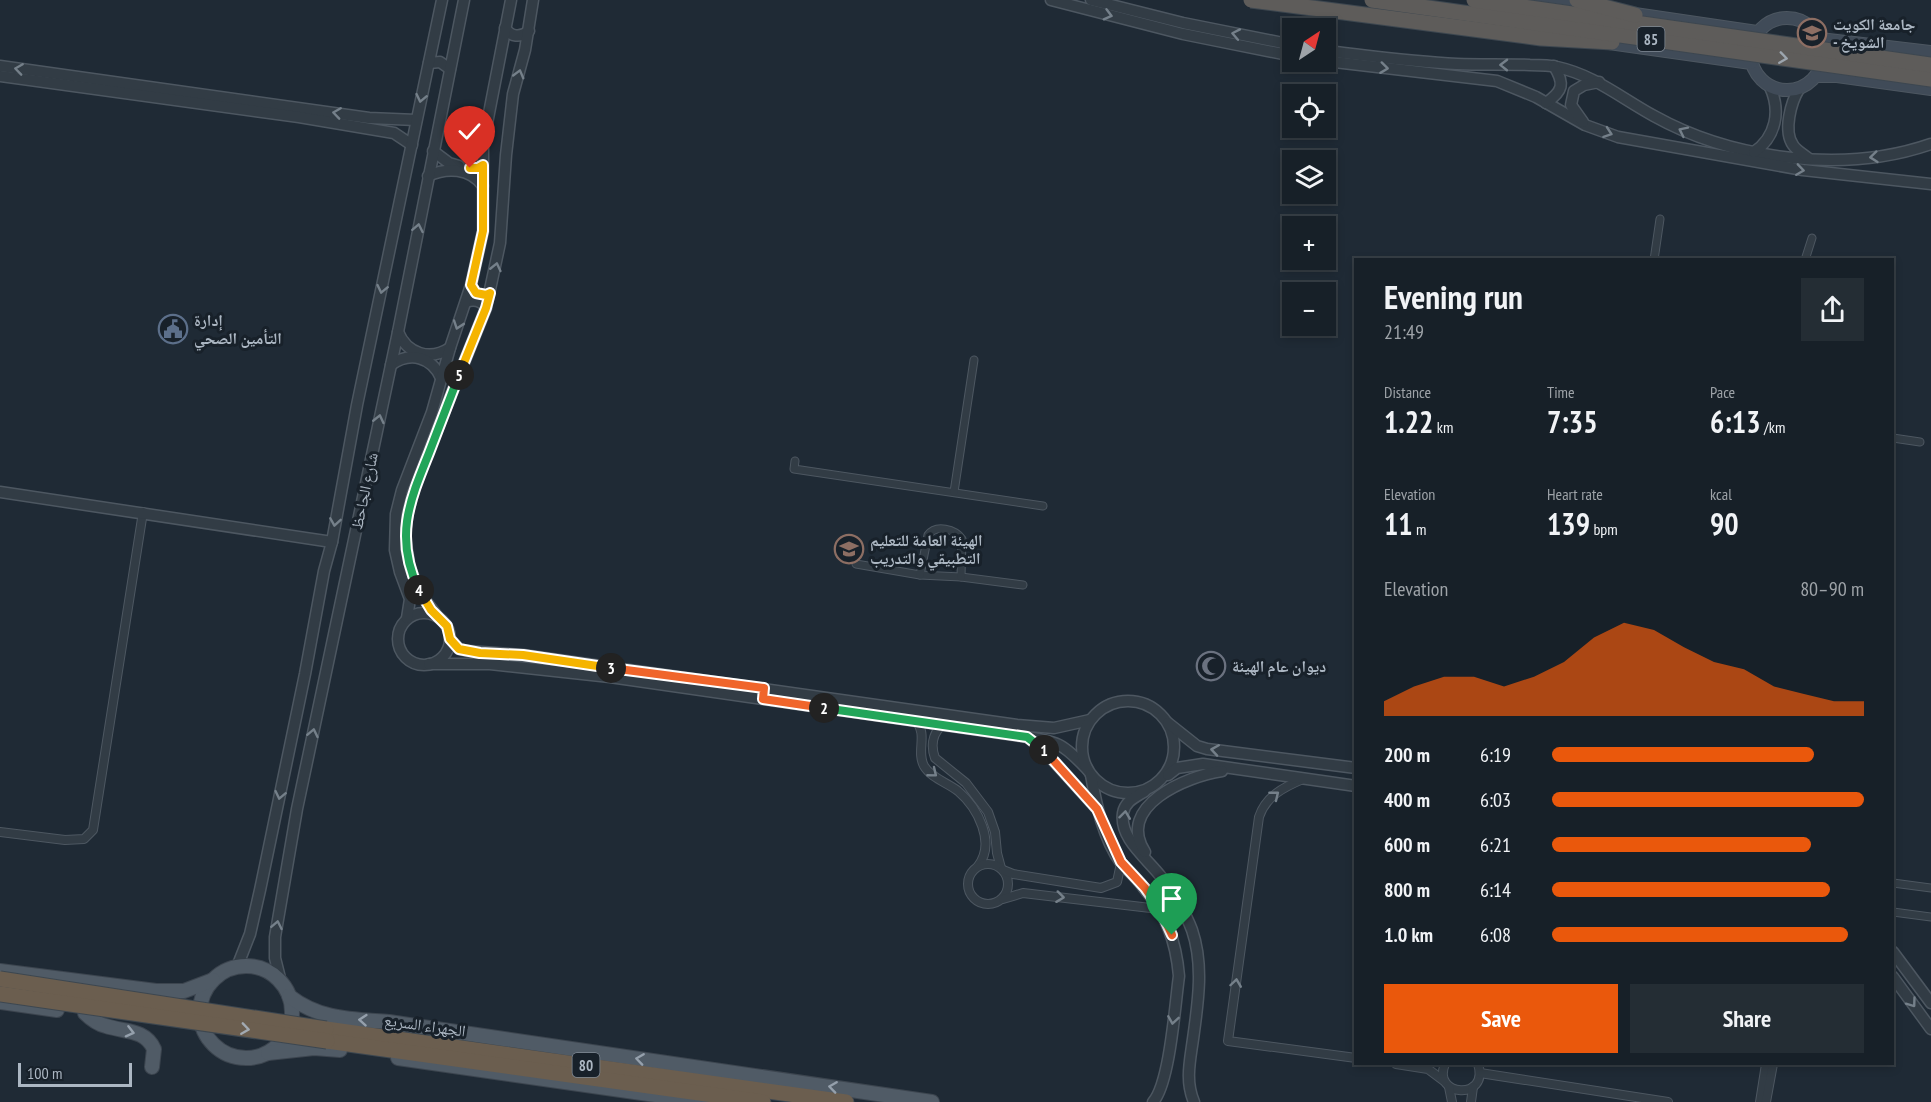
<!DOCTYPE html>
<html lang="en">
<head>
<meta charset="utf-8">
<style>
  body { margin:0; font-family:"PT Sans Narrow","Noto Naskh Arabic",sans-serif; background:#242d34; color:#f1f3f6; height:100vh; display:flex; flex-direction:column; font-size:22px; white-space:nowrap }
  * { box-sizing:border-box; margin:0 }
  p { font-size:20px; color:#9ea3a8 }
  .icon { flex:none; width:33px; height:33px; fill:none; stroke:currentColor; stroke-width:2; stroke-linecap:round; stroke-linejoin:round }
  .map { position:relative; flex:1; overflow:hidden }
  .side { position:absolute; left:1354px; top:258px; width:540px; height:807px; display:flex; flex-direction:column; background:#172028; border-radius:0px; box-shadow:0 3px 9px #0003,0 0 0 2px #363e45 }
  .side>* { flex:none }
  .needle { width:39px; rotate:36deg }
  .controls { position:absolute; left:1282px; top:18px; display:grid; gap:12px }
  .controls a { display:grid; place-items:center; width:54px; height:54px; border-radius:0px; background:#172028; box-shadow:0 3px 9px #0003,0 0 0 2px #363e45; font-size:30px }
  .scale { position:absolute; left:18px; bottom:15px; width:114px; box-sizing:border-box; padding-left:6px; border:3px solid #acb7c3; border-top:0; font-size:16px; line-height:21px; white-space:nowrap; color:#acb7c3; -webkit-text-stroke:4px #18212a; paint-order:stroke }
  .pin { position:absolute; display:grid; place-items:center; width:51px; height:51px; color:#fff; margin:-62px -26px; border-radius:50% 50% 50% 0; rotate:-45deg; box-shadow:0 0 6px #0007 }
  .pin .icon { rotate:45deg }
  .km { position:absolute; width:30px; height:30px; margin:-15px; border-radius:50%; background:#222; color:#fff; font-size:16px; line-height:30px; text-align:center }
  .round { display:grid; place-items:center; flex:none; width:63px; height:63px; border-radius:0px; background:#242d34 }
  .head { display:flex; align-items:center; justify-content:space-between; height:102px; padding:0 30px }
  h1 { font-size:33px; font-weight:800; line-height:45px }
  .stats { display:grid; grid-template-columns:repeat(3,1fr); gap:9px; height:102px; padding:6px 30px }
  .stats div { display:grid; align-content:center }
  .stats b { font-size:30px; font-weight:800 }
  .stats small { font-size:16px; font-weight:400 }
  .stats p { font-size:16px }
  .chart { height:168px; padding:12px 30px }
  .chart p { display:flex; justify-content:space-between }
  .chart svg { width:100%; height:108px; margin-top:6px; fill:#ea580c; opacity:.7 }
  .cta { display:flex; gap:12px; margin-top:auto; padding:12px 30px }
  .cta a { flex:1; height:69px; border-radius:0px; background:#ea580c; color:#fff; font-size:24px; font-weight:800; line-height:69px; text-align:center }
  .cta a+a { background:#242d34; color:#f1f3f6 }
  ul { padding:0 30px; list-style:none; font-size:20px }
  li { display:grid; grid-template-columns:96px 72px 1fr; align-items:center; height:45px }
  li i { height:15px; border-radius:8px; background:#ea580c }
  .map>svg:first-child { display:block }
</style>
</head>
<body>
<div class="map">
<svg width="1931" height="1102" viewBox="0 0 1931 1102">
  <rect width="100%" height="100%" fill="#1f2a35"/>
  <g fill="none" stroke-linecap="round" stroke-linejoin="round">
    <!-- pedestrian casing -->
    <g stroke="#4d5761" stroke-width="9">
      <g id="pedestrian">
        <polyline points="1654,260 1660,219"/>
        <polyline points="1805,260 1812,238"/>
        <polyline points="1893,438 1920,442"/>
        <polyline points="795,461 794,469 1043,506"/>
        <polyline points="954,492 974,360"/>
        <polyline points="856,564 920,575 961,577 1023,585"/>
        <path d="M920,575L928,535C936,524 955,529 962,539L961,577"/>
        <polyline points="1893,883 1931,888"/>
        <polyline points="1893,912 1931,917"/>
      </g>
    </g>
    <!-- minor casing -->
    <g stroke="#4d5761" stroke-width="10">
      <g id="minor">
        <path d="M916,721C928,735 916,751 924,766C931,778 948,783 958,791C978,808 996,843 978,866"/>
        <path d="M941,726C932,735 931,747 935,758L966,783L988,812L995,832L997,853L1001,868"/>
        <path d="M1303,779C1284,787 1266,796 1259,817L1228,1041L1356,1058"/>
        <polyline points="0,832 65,840 84,839 93,830 143,512"/>
        <circle cx="988" cy="884" r="20"/>
        <polyline points="1003,870 1013,874 1101,888 1117,882 1121,863"/>
        <polyline points="1003,899 1023,893 1159,909"/>
        <polyline points="1396,1064 1428,1069 1444,1081"/>
        <path d="M1445,1064C1431,1097 1490,1101 1478,1064"/>
        <polyline points="1480,1073 1668,1102"/>
        <polyline points="1449,1087 1452,1102"/>
        <polyline points="1471,1102 1473,1087"/>
        <polyline points="1760,1102 1766,1064"/>
        <polyline points="1766,1102 1773,1064"/>
      </g>
    </g>
    <!-- tertiary casing -->
    <g stroke="#4d5761" stroke-width="13">
      <g id="tertiary">
        <polyline points="1051,0 1183,34 1293,56"/>
        <polyline points="1091,0 1183,23 1293,45"/>
        <path d="M505,28C511,37 520,38 529,31"/>
        <path d="M1326,51C1370,56 1413,62 1457,64C1481,65 1506,64 1530,65C1539,65 1549,65 1557,67C1594,75 1621,98 1654,116C1733,160 1845,174 1931,144"/>
        <polyline points="1326,61 1497,81 1536,97 1585,125 1618,137 1803,170 1931,184"/>
        <polyline points="429,63 440,62 450,69"/>
        <polyline points="0,66 369,118 416,120"/>
        <polyline points="0,76 299,117 394,133 412,145"/>
        <path d="M1799,89C1791,102 1783,131 1793,145C1796,150 1803,154 1808,158"/>
        <path d="M1546,103C1563,91 1565,84 1554,66"/>
        <polyline points="1583,122 1571,105 1574,91 1584,85 1599,82"/>
        <polyline points="433,151 449,163 459,166"/>
        <path d="M1754,152C1776,137 1781,111 1770,87"/>
        <path d="M428,176C447,167 470,168 483,186"/>
        <path d="M466,302C474,299 481,300 486,308"/>
        <path d="M398,332C407,354 430,361 450,348"/>
        <path d="M391,365C410,351 432,357 441,378"/>
        <polyline points="0,492 332,542"/>
        <circle cx="424" cy="639" r="26"/>
        <polyline points="437,616 422,596 410,569 405,538 407,515 416,482 486,308 500,243 506,155 513,94 525,50 533,0"/>
        <polyline points="407,618 410,599 400,572 395,550 396,514 402,490 432,412 450,348 471,285 483,231 483,144 511,0"/>
        <polyline points="450,639 459,649 468,651 523,655 1017,725 1054,728 1090,720"/>
        <path d="M429,664H490L610,677L1027,737C1060,742 1064,745 1087,769"/>
        <circle cx="1128" cy="747" r="46"/>
        <polyline points="1168,723 1197,746 1207,749 1356,768"/>
        <polyline points="1030,739 1049,756 1097,809"/>
        <path d="M1091,775C1096,804 1103,838 1121,863C1128,871 1137,878 1143,887C1166,914 1176,941 1179,976C1175,1004 1170,1083 1153,1102"/>
        <polyline points="1168,775 1177,768 1203,764 1356,786"/>
        <path d="M1145,791C1136,797 1125,801 1123,813C1119,839 1148,859 1162,878C1173,894 1185,911 1192,930C1204,965 1198,1003 1193,1039C1190,1061 1185,1081 1194,1102"/>
        <path d="M1145,852C1115,806 1187,776 1222,771"/>
        <polyline points="1893,952 1931,1003"/>
        <polyline points="237,967 250,934 260,890 305,674 324,571 332,542 357,405 442,0"/>
        <polyline points="1893,977 1931,1029"/>
        <polyline points="281,982 275,958 275,937 297,809 398,332 464,0"/>
      </g>
    </g>
    <!-- secondary casing -->
    <g stroke="#4d5761" stroke-width="14">
      <g id="secondary">
        <polyline points="1534,0 1587,7"/>
        <polyline points="1628,13 1757,32"/>
        <circle cx="1787" cy="54" r="36"/>
        <polyline points="1820,39 1931,52"/>
        <polyline points="1602,42 1751,63"/>
        <polyline points="1816,76 1837,76 1931,89"/>
      </g>
    </g>
    <!-- primary casing -->
    <g stroke="#3c454f" stroke-width="16">
      <g id="primary">
        <circle cx="246" cy="1012" r="46"/>
        <polyline points="0,971 156,991 184,991 213,980"/>
        <path d="M289,996C320,1020 351,1019 389,1022L932,1102"/>
        <polyline points="0,1002 57,1010"/>
        <path d="M85,1013C91,1019 98,1024 106,1026C124,1032 145,1029 154,1049L152,1067"/>
        <polyline points="268,1053 314,1048 340,1050"/>
        <polyline points="398,1058 704,1102"/>
      </g>
    </g>
    <!-- motorway casing -->
    <g stroke="#3d4750" stroke-width="17">
      <g id="motorway">
        <polyline points="326,1029 846,1102"/>
        <polyline points="327,1041 763,1102"/>
      </g>
    </g>
    <!-- pedestrian -->
    <use href="#pedestrian" stroke="#323c45" stroke-width="7"/>
    <!-- minor -->
    <use href="#minor" stroke="#323c45" stroke-width="8"/>
    <!-- tertiary -->
    <use href="#tertiary" stroke="#323c45" stroke-width="10"/>
    <!-- secondary -->
    <use href="#secondary" stroke="#404b58" stroke-width="12"/>
    <!-- primary -->
    <use href="#primary" stroke="#505b66" stroke-width="14"/>
    <!-- motorway -->
    <use href="#motorway" stroke="#6b5e4f" stroke-width="15"/>
    <!-- trunk-bridge casing -->
    <g stroke="#3d4750" stroke-width="17" stroke-linecap="butt">
      <g id="trunk-bridge">
        <polyline points="1251,0 1541,38 1612,42"/>
        <polyline points="1372,0 1931,79"/>
        <polyline points="1474,0 1931,65"/>
        <polyline points="1577,0 1635,15"/>
      </g>
    </g>
    <!-- motorway-bridge casing -->
    <g stroke="#3d4750" stroke-width="17" stroke-linecap="butt">
      <g id="motorway-bridge">
        <polyline points="0,979 326,1029"/>
        <polyline points="0,994 327,1041"/>
      </g>
    </g>
    <!-- trunk-bridge -->
    <use href="#trunk-bridge" stroke="#5e5c5a" stroke-width="15"/>
    <!-- motorway-bridge -->
    <use href="#motorway-bridge" stroke="#6b5e4f" stroke-width="15"/>
  </g>
  <!-- one-way arrows -->
  <defs><path id="oneway-chevron" d="M-2-3.5L2.5 0L-2 3.5" fill="none" stroke-width="1.6" stroke-linecap="round" stroke-linejoin="round" transform="scale(1.5)"/></defs>
  <g stroke="#75808a">
    <use href="#oneway-chevron" transform="translate(1108 15) rotate(15)"/>
    <use href="#oneway-chevron" transform="translate(1236 34) rotate(-169)"/>
    <use href="#oneway-chevron" transform="translate(1504 65) rotate(-179)"/>
    <use href="#oneway-chevron" transform="translate(1384 68) rotate(7)"/>
    <use href="#oneway-chevron" transform="translate(19 69) rotate(-172)"/>
    <use href="#oneway-chevron" transform="translate(519 74) rotate(-75)"/>
    <use href="#oneway-chevron" transform="translate(421 98) rotate(102)"/>
    <use href="#oneway-chevron" transform="translate(337 113) rotate(-172)"/>
    <use href="#oneway-chevron" transform="translate(1683 131) rotate(-154)"/>
    <use href="#oneway-chevron" transform="translate(1608 133) rotate(19)"/>
    <use href="#oneway-chevron" transform="translate(1874 157) rotate(174)"/>
    <use href="#oneway-chevron" transform="translate(1800 170) rotate(8)"/>
    <use href="#oneway-chevron" transform="translate(418 228) rotate(-79)"/>
    <use href="#oneway-chevron" transform="translate(496 267) rotate(-77)"/>
    <use href="#oneway-chevron" transform="translate(382 289) rotate(102)"/>
    <use href="#oneway-chevron" transform="translate(458 325) rotate(109)"/>
    <use href="#oneway-chevron" transform="translate(379 419) rotate(-77)"/>
    <use href="#oneway-chevron" transform="translate(335 522) rotate(99)"/>
    <use href="#oneway-chevron" transform="translate(313 733) rotate(-78)"/>
    <use href="#oneway-chevron" transform="translate(1215 750) rotate(-171)"/>
    <use href="#oneway-chevron" transform="translate(933 773) rotate(39)"/>
    <use href="#oneway-chevron" transform="translate(280 795) rotate(102)"/>
    <use href="#oneway-chevron" transform="translate(1275 795) rotate(-39)"/>
    <use href="#oneway-chevron" transform="translate(1125 815) rotate(-83)"/>
    <use href="#oneway-chevron" transform="translate(1060 897) rotate(7)"/>
    <use href="#oneway-chevron" transform="translate(277 925) rotate(-79)"/>
    <use href="#oneway-chevron" transform="translate(1236 983) rotate(-82)"/>
    <use href="#oneway-chevron" transform="translate(1912 1003) rotate(54)"/>
    <use href="#oneway-chevron" transform="translate(1173 1020) rotate(99)"/>
  </g>
  <use stroke="#9ca5ae" href="#oneway-chevron" transform="translate(1783 58) rotate(8)"/>
  <g stroke="#95a0ac">
    <use href="#oneway-chevron" transform="translate(363 1020) rotate(-175)"/>
    <use href="#oneway-chevron" transform="translate(130 1032) rotate(14)"/>
    <use href="#oneway-chevron" transform="translate(640 1059) rotate(-172)"/>
    <use href="#oneway-chevron" transform="translate(833 1087) rotate(-172)"/>
  </g>
  <use stroke="#a2aab2" href="#oneway-chevron" transform="translate(245 1029) rotate(8)"/>
  <g fill="none" stroke-linecap="round" stroke-linejoin="round">
    <!-- split-1 casing -->
    <g stroke="#fff" stroke-width="12">
      <polyline id="split-1" points="1044,750 1097,809 1121,862 1145,888 1160,909 1172,935"/>
    </g>
    <!-- split-2 casing -->
    <g stroke="#fff" stroke-width="12">
      <polyline id="split-2" points="824,708 1027,737 1044,750"/>
    </g>
    <!-- split-3 casing -->
    <g stroke="#fff" stroke-width="12">
      <polyline id="split-3" points="611,668 764,688 763,699 824,708"/>
    </g>
    <!-- split-4 casing -->
    <g stroke="#fff" stroke-width="12">
      <polyline id="split-4" points="419,590 431,610 447,626 450,639 459,649 480,653 523,655 611,668"/>
    </g>
    <!-- split-5 casing -->
    <g stroke="#fff" stroke-width="12">
      <path id="split-5" d="M419,590C394,538 409,502 429,453C439,427 449,401 459,375"/>
    </g>
    <!-- split-6 casing -->
    <g stroke="#fff" stroke-width="12">
      <polyline id="split-6" points="459,375 486,308 490,293 486,295 476,293 471,285 483,231 483,165 478,168 470,168"/>
    </g>
    <!-- split-1 -->
    <use href="#split-1" stroke="#f0652b" stroke-width="8"/>
    <!-- split-2 -->
    <use href="#split-2" stroke="#22a559" stroke-width="8"/>
    <!-- split-3 -->
    <use href="#split-3" stroke="#f0652b" stroke-width="8"/>
    <!-- split-4 -->
    <use href="#split-4" stroke="#f5b400" stroke-width="8"/>
    <!-- split-5 -->
    <use href="#split-5" stroke="#22a559" stroke-width="8"/>
    <!-- split-6 -->
    <use href="#split-6" stroke="#f5b400" stroke-width="8"/>
  </g>
  <!-- icons -->
  <defs>
    <g id="university-ring" transform="scale(1.5)"><circle r="9.5" fill="#18212a" stroke="#8d6e63" stroke-width="1.5"/><path d="M0-5L7-2L0 1L-7-2ZM-4 1L0 2.5L4 1V4Q0 6-4 4Z" fill="#8d6e63"/></g>
    <g id="civic-ring" transform="scale(1.5)"><circle r="9.5" fill="#18212a" stroke="#5c6f8a" stroke-width="1.5"/><path d="M-.6-6.5H3V-4.5H.6V-3L4-1V1h2V6H-6V1h2V-1L-.6-3ZM-1.2 2.5V6h2.4V2.5Z" fill="#5c6f8a"/></g>
    <g id="mosque-ring" transform="scale(1.5)"><circle r="9.5" fill="#18212a" stroke="#6b7280" stroke-width="1.5"/><path d="M3.5-4.9A6 6 0 1 0 3.5 4.9A5 5 0 1 1 3.5-4.9Z" fill="#6b7280"/></g>
  </defs>
  <g fill-rule="evenodd">
    <use href="#university-ring" x="1812" y="33"/>
    <use href="#civic-ring" x="173" y="329"/>
    <use href="#university-ring" x="849" y="549"/>
    <use href="#mosque-ring" x="1211" y="666"/>
  </g>
  <g text-anchor="middle" dominant-baseline="central" stroke-width="6" stroke-linejoin="round" paint-order="stroke">
    <!-- shield labels -->
    <g fill="#18212a" stroke="#808a95" stroke-width="1.5">
      <rect x="1637.5" y="27" width="27" height="24" rx="4.5"/>
      <rect x="572.5" y="1053" width="27" height="24" rx="4.5"/>
    </g>
    <g font-size="15" font-weight="bold" fill="#acb7c3">
      <text x="1651" y="39">85</text>
      <text x="586" y="1065">80</text>
    </g>
    <!-- poi labels -->
    <g font-size="16" font-weight="bold" fill="#acb7c3" stroke="#18212a" text-anchor="start">
      <text x="1833" y="24">جامعة الكويت<tspan x="1833" dy="18">- الشويخ</tspan></text>
      <text x="194" y="320">إدارة<tspan x="194" dy="18">التأمين الصحي</tspan></text>
      <text x="870" y="540">الهيئة العامة للتعليم<tspan x="870" dy="18">التطبيقي والتدريب</tspan></text>
      <text x="1232" y="666">ديوان عام الهيئة</text>
    </g>
    <!-- street labels -->
    <g font-size="16" fill="#acb7c3" stroke="#18212a">
      <text transform="translate(364 491) rotate(-78)">شارع الجاحظ</text>
      <text transform="translate(425 1025) rotate(8)">الجهراء السريع</text>
    </g>
  </g>
</svg>
<div class="controls">
<a><svg class="needle" viewBox="-14 -14 28 28"><path d="M0-13l5 13h-10z" fill="#e53935"/><path d="M0 13l5-13h-10z" fill="#9ea3a8"/></svg></a>
<a><svg class="icon" aria-label="locate" viewBox="0 0 24 24"><circle cx="12" cy="12" r="6"/><path d="M12 2v4M12 18v4M2 12h4M18 12h4"/></svg></a>
<a><svg class="icon" aria-label="layers" viewBox="0 0 24 24"><path d="M12 4l9 5-9 5-9-5zM3 14l9 5 9-5"/></svg></a>
<a>+</a>
<a>−</a>
</div>
<div class="scale">100 m</div>
<div class="pin" style="left:1172px;top:935px;background:#1e9e55"><svg class="icon" aria-label="arrive" viewBox="0 0 24 24"><path d="M6 21V4h12l-3 4 3 4H6"/></svg></div>
<div class="pin" style="left:470px;top:168px;background:#d93025"><svg class="icon" aria-label="check" viewBox="0 0 24 24"><path d="M5 12l5 5 9-10"/></svg></div>
<b class="km" style="left:1044px;top:750px">1</b>
<b class="km" style="left:824px;top:708px">2</b>
<b class="km" style="left:611px;top:668px">3</b>
<b class="km" style="left:419px;top:590px">4</b>
<b class="km" style="left:459px;top:375px">5</b>
<section class="side">
<div class="head"><div><h1>Evening run</h1><p>21:49</p></div><a class="round"><svg class="icon" aria-label="share" viewBox="0 0 24 24"><path d="M12 15V3M7 8l5-5 5 5M5 13v7h14v-7"/></svg></a></div>
<div class="stats">
<div><p>Distance</p><b>1.22<small> km</small></b></div>
<div><p>Time</p><b>7:35</b></div>
<div><p>Pace</p><b>6:13<small> /km</small></b></div>
</div>
<div class="stats">
<div><p>Elevation</p><b>11<small> m</small></b></div>
<div><p>Heart rate</p><b>139<small> bpm</small></b></div>
<div><p>kcal</p><b>90</b></div>
</div>
<div class="chart"><p><span>Elevation</span>80–90 m</p>
<svg viewBox="0 0 160 44" preserveAspectRatio="none"><path d="M0 44V38L10 32L20 28L30 28L40 32L50 28L60 22L70 12L80 6L90 9L100 16L110 22L120 25L130 32L140 35L150 38L160 38V44z"/></svg>
</div>
<ul>
<li><b>200 m</b>6:19<i style="width:84%"></i></li>
<li><b>400 m</b>6:03<i style="width:100%"></i></li>
<li><b>600 m</b>6:21<i style="width:83%"></i></li>
<li><b>800 m</b>6:14<i style="width:89%"></i></li>
<li><b>1.0 km</b>6:08<i style="width:95%"></i></li>
</ul>
<div class="cta"><a>Save</a><a>Share</a></div>
</section>
</div>
</body>
</html>
